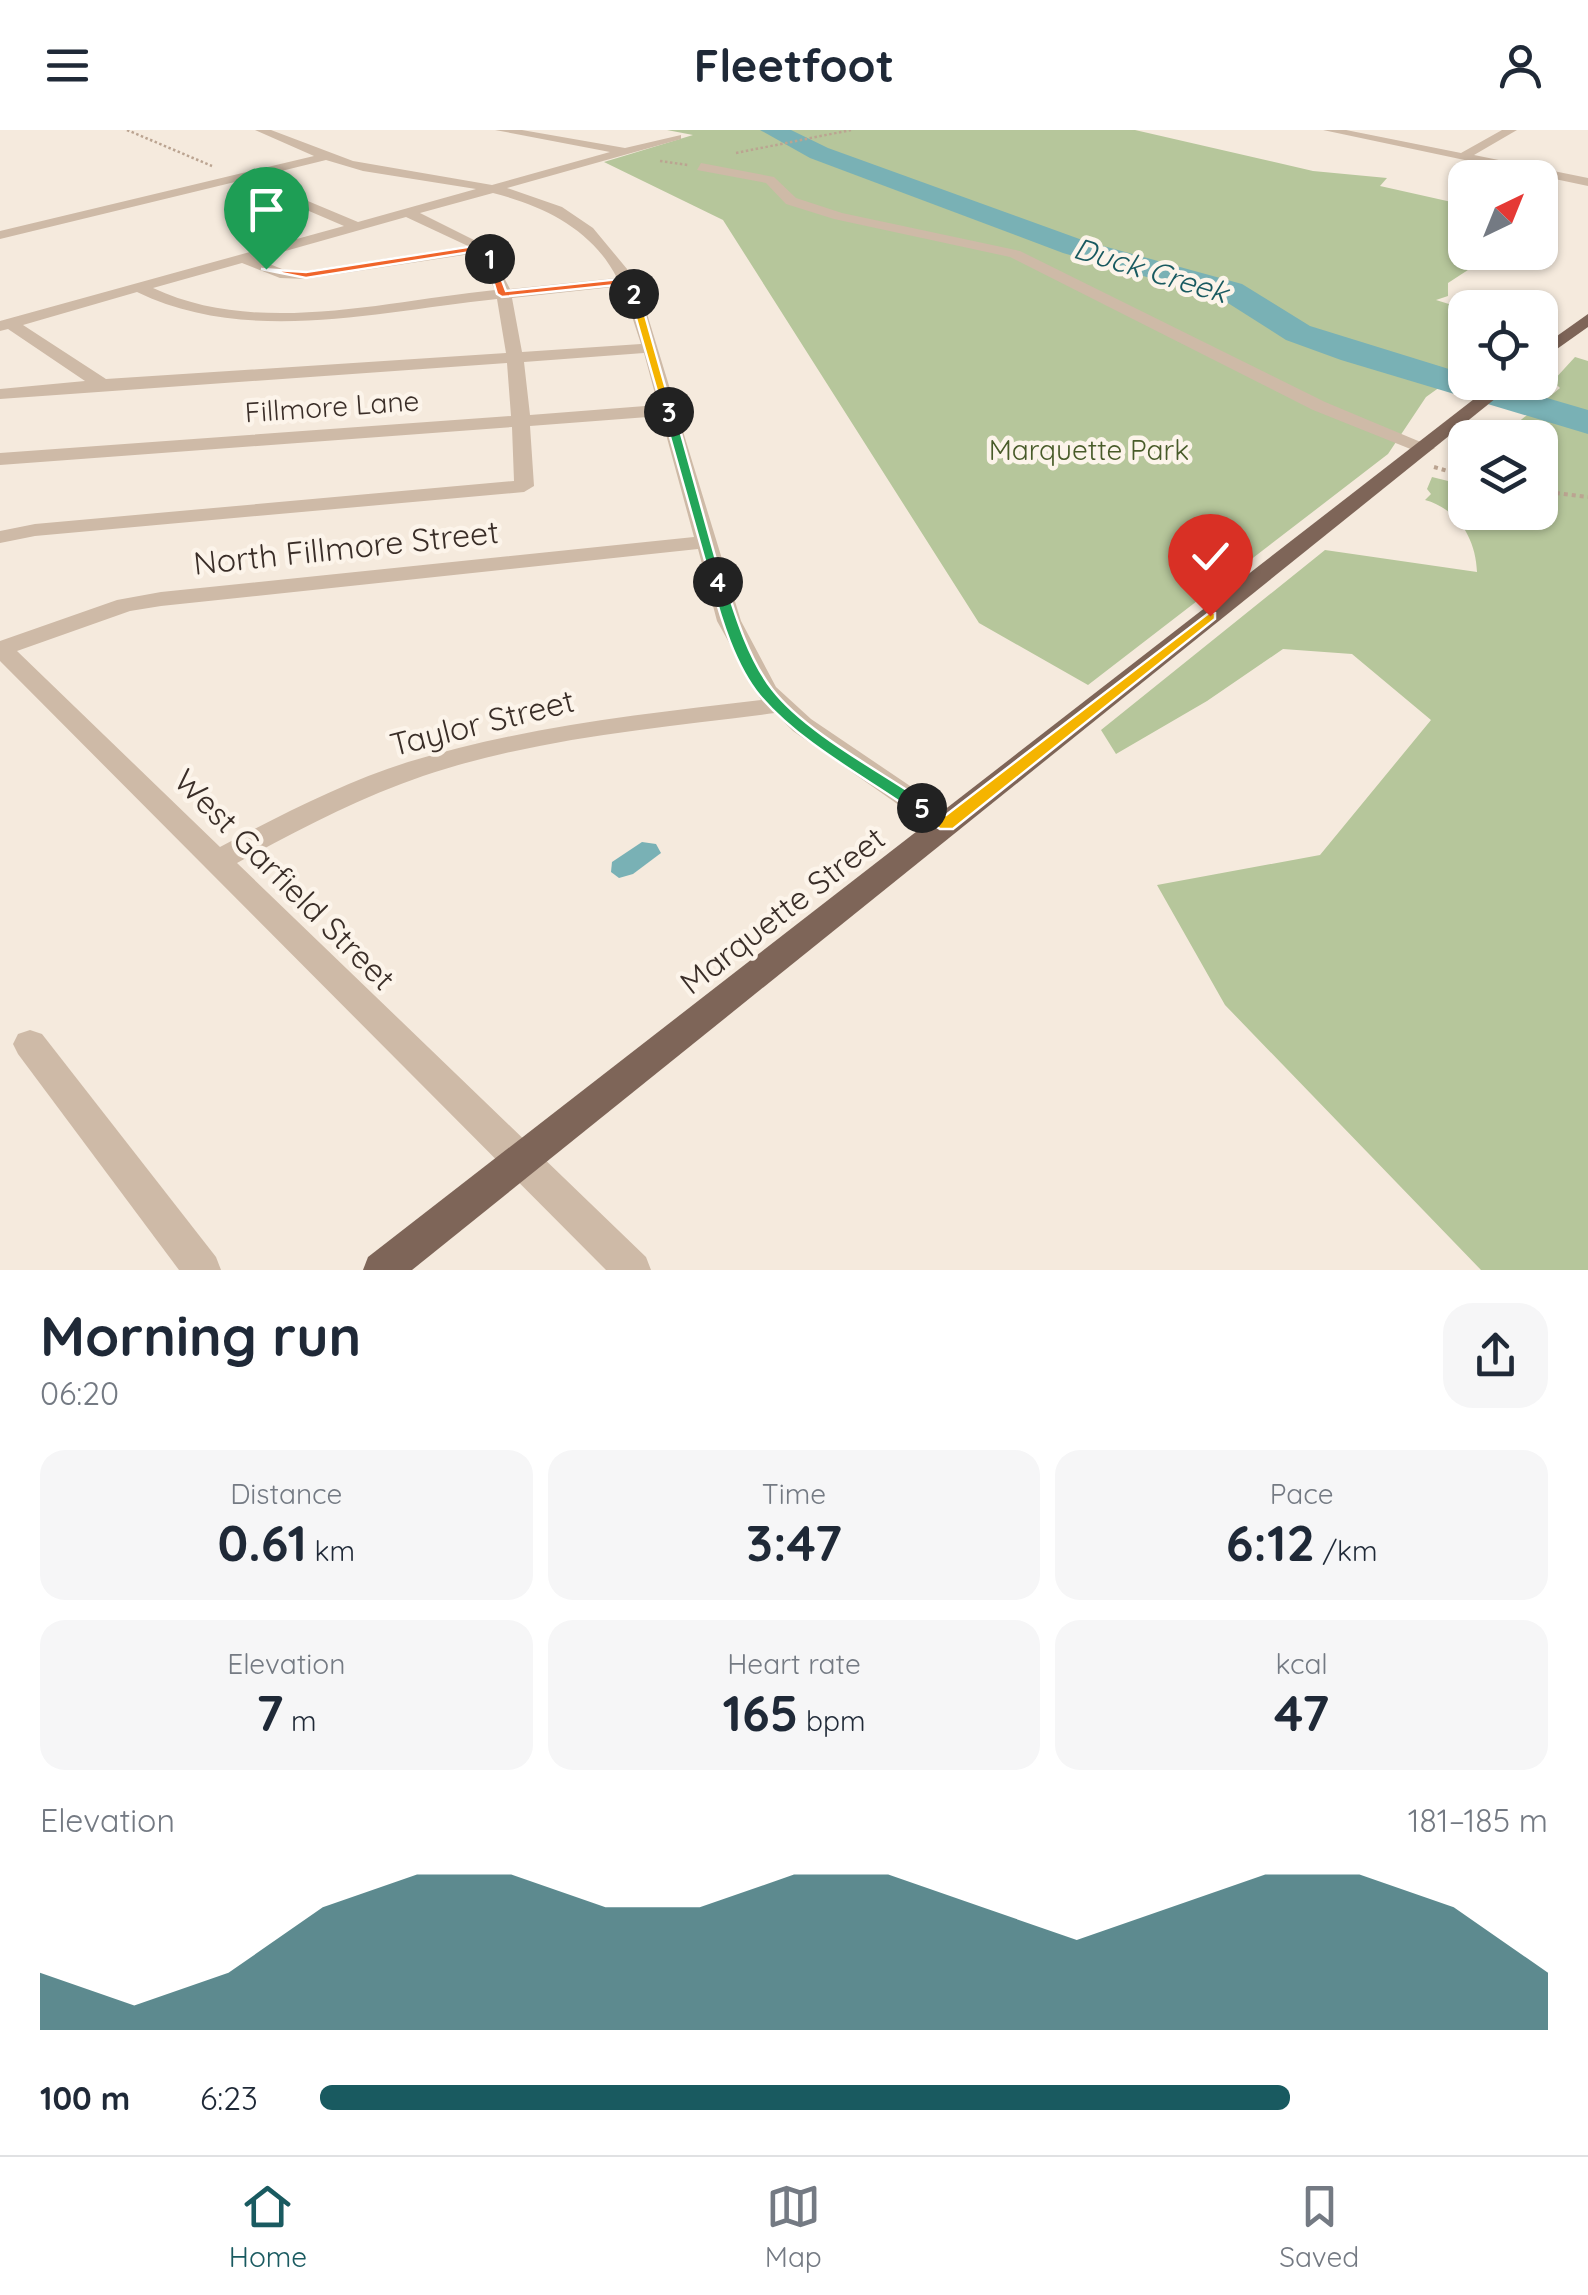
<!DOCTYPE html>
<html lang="en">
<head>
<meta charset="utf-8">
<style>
  body { margin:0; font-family:Quicksand,sans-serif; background:#f6f6f7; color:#1f2937; height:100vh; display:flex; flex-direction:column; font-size:38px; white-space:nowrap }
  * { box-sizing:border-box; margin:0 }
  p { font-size:32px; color:#747a83 }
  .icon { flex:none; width:55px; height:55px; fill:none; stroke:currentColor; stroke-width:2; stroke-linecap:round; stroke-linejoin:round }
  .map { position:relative; height:1140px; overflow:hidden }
  .panel { display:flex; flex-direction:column; background:#fff; flex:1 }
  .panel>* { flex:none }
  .needle { width:65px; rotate:43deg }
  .controls { position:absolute; left:1448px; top:30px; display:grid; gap:20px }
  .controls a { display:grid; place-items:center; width:110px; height:110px; border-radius:20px; background:#fff; box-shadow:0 2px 8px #0004; font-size:50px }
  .pin { position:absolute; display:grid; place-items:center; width:85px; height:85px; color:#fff; margin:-102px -42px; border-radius:50% 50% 50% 0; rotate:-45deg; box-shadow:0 0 10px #0007 }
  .pin .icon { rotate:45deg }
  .km { position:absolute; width:50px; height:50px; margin:-25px; border-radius:50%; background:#222; color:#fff; font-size:28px; line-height:50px; text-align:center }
  .round { display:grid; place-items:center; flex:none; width:105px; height:105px; border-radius:30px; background:#f6f6f7 }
  .summary { display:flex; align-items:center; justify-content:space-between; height:170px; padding:0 40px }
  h1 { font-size:55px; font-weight:800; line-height:75px }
  .metrics { display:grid; grid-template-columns:repeat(3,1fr); gap:15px; height:170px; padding:10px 40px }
  .metrics div { display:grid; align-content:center; border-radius:25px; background:#f6f6f7; text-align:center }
  .metrics b { font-size:50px; font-weight:800 }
  .metrics small { font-size:28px; font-weight:400 }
  .metrics p { font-size:28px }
  .chart { height:280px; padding:20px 40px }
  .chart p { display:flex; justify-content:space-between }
  .chart svg { width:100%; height:180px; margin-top:10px; fill:#195a60; opacity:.7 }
  ul { padding:0 40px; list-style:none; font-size:32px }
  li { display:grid; grid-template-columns:160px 120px 1fr; align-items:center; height:75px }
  li i { height:25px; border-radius:12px; background:#195a60 }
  header { display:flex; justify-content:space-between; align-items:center; height:130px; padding:0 40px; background:#fff; font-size:45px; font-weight:800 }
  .tab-bar { display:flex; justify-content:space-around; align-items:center; height:140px; border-top:2px solid #e0e1e3; background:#fff; font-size:28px; color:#747a83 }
  .tab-bar a { display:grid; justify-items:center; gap:5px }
  .tab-bar .current { color:#195a60 }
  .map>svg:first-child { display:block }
</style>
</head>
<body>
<header><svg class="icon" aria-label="menu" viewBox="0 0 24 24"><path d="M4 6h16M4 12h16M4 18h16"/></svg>Fleetfoot<svg class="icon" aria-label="person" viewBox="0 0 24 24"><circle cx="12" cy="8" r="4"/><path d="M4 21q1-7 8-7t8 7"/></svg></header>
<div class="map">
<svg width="1588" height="1140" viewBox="0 0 1588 1140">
  <rect width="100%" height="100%" fill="#f5eadd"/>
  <!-- green -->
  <g fill="#b6c69b">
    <polygon points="667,0 1135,0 1313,41 1387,48 1380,56 1465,75 1465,122 1494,123 1448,153 1448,166 1436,170 1465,179 1465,239 1426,267 1388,324 1088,555 979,493 723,90 604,32 693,5"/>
    <path d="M1575,227L1588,231V1140H1481L1225,875L1157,755L1320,725L1431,590L1352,524L1283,519L1207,571L1116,624L1101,600L1325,420L1477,442C1476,409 1458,379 1425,370L1431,364L1427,359L1432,347L1448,351L1465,336V382H1540V308L1500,307L1560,258L1553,251Z"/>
  </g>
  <!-- water -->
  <polygon fill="#79b1b5" points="642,712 656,714 661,723 633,744 619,748 611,742 612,732"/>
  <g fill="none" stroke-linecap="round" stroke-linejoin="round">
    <!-- river -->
    <polygon fill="#79b1b5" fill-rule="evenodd" points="760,0 791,0 828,18 1085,111 1242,154 1310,196 1465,244 1465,252 1493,252 1588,280 1588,304 1341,230 1286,210 1220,168 1063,123 810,28"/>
    <!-- path-far1 -->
    <g stroke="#bba491" stroke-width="2.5" stroke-dasharray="2.5 2.5" stroke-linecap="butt">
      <polyline points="127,0 212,36"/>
      <polyline points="736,23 851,0"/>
      <polyline points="660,31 688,35"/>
    </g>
    <!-- path -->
    <g stroke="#bba491" stroke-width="4" stroke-dasharray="4 4" stroke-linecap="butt">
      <polyline points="1434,337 1465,346"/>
      <polyline points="1540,361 1588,367"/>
    </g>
    <!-- minor -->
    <g fill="#cebaa7" fill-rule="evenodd">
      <path d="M255,0H271L353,31L492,55L610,22L495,0H522L625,18L681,5V9L507,58L562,77L593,98L637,151L741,491L776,557L811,589L956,687L960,694L956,701H936L793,601L775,583C658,598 535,608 423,646C358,668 297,701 237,733L646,1127L651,1140H606L0,531V511L117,470L161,462L694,407L661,286L530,296L534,356L524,362L35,406L0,413V401L35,394L514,351L512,297L0,335V323L511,286L507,233L0,269V259L85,251L8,199L0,201V191L344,96L239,51L0,109V101L314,26ZM326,30L363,41L476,59L358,92L253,48ZM493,63C544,76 592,99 617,148L510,159L488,117L420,83ZM406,87L468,116L306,141H287L257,129ZM477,123L495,160C385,171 257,207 153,158L242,133L280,148L306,149ZM622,156L641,214L522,222L512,168ZM137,162C249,216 379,181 497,169L506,223L106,249L23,195ZM644,223L658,275L530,285L524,232ZM698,419L717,491L761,570C642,584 522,597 408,632C342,653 281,685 220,717L17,521L130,481L161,476Z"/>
      <polygon points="1323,0 1346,0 1461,23 1502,0 1517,0 1474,25 1588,48 1588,56"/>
      <polygon points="701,33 774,47 796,68 842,83 1020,121 1325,272 1435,318 1425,324 1418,322 1313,280 1010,127 834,89 786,74 766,53 697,40"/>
      <polygon points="30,900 42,904 216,1127 221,1140 179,1140 18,924 13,914 18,904"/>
    </g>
    <!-- major -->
    <g fill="#7e6558" fill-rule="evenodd">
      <polygon points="1588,184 1588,197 1540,231 1540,218"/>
      <polygon points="1496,252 1516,252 412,1140 363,1140 368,1127"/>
    </g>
  </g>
  <!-- split-1 -->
  <polygon fill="#f0652b" stroke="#fff" stroke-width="2.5" points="480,115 493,131 477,121 306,148 261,139 306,142"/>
  <!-- split-2 -->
  <polygon fill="#f0652b" stroke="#fff" stroke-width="2.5" points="486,127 494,129 506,161 629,148 639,164 631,166 625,154 502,167 497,164"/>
  <!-- split-3 -->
  <polygon fill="#f5b400" stroke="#fff" stroke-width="2.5" points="634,161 639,164 673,284 663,282 629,164"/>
  <!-- split-4 -->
  <polygon fill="#22a559" stroke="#fff" stroke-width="2.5" points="669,278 675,282 723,455 711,452 663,282"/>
  <!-- split-5 -->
  <path fill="#22a559" stroke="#fff" stroke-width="2.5" d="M718,448L725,452C736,487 749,529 772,559C806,603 882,642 928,674V683H916C865,647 801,614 760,566C735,536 721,489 711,452Z"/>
  <!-- split-6 -->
  <polygon fill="#f5b400" stroke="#fff" stroke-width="2.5" points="1210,482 1215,483 1215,489 953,699 940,699 916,683 916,674 922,672 946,685"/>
  <g text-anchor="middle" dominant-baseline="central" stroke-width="9" stroke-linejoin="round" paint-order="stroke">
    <!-- far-street labels -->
    <g font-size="28" fill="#3a2e28" stroke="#fcf4ea">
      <text transform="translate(332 276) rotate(-4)">Fillmore Lane</text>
    </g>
    <!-- far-park labels -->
    <g font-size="28" fill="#485b29" stroke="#fcf4ea">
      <text x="1089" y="319">Marquette Park</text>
    </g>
    <!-- far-water labels -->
    <g font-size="30" font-style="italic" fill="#195a60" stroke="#fcf4ea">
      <text transform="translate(1151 140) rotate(17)">Duck Creek</text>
    </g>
    <!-- street labels -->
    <g font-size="32" fill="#3a2e28" stroke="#fcf4ea">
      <text transform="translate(346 417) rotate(-6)">North Fillmore Street</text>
      <text transform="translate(482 592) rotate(-14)">Taylor Street</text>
      <text transform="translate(285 749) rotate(45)">West Garfield Street</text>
      <text transform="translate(782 780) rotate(-38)">Marquette Street</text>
    </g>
  </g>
</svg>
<div class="controls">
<a><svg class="needle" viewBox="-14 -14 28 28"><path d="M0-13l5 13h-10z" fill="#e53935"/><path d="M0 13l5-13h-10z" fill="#747a83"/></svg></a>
<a><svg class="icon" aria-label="locate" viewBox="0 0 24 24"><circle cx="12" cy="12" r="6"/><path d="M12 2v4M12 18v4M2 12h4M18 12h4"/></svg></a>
<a><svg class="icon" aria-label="layers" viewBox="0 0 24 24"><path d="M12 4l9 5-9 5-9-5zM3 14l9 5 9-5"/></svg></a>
</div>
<div class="pin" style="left:266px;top:139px;background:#1e9e55"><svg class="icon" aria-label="arrive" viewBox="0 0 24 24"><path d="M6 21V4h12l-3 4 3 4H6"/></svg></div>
<div class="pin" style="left:1210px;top:486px;background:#d93025"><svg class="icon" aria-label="check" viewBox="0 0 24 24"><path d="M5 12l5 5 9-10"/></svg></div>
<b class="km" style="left:490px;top:129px">1</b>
<b class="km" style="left:634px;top:164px">2</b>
<b class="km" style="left:669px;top:282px">3</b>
<b class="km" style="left:718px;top:452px">4</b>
<b class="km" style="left:922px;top:678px">5</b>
</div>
<section class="panel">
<div class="summary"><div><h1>Morning run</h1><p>06:20</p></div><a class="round"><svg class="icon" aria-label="share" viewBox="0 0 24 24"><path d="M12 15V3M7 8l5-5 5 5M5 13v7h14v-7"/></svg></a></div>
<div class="metrics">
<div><p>Distance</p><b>0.61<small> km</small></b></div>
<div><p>Time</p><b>3:47</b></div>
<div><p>Pace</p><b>6:12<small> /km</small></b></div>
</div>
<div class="metrics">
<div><p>Elevation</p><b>7<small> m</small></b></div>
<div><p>Heart rate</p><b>165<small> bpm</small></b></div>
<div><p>kcal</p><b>47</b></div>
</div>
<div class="chart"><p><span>Elevation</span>181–185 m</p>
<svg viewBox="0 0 160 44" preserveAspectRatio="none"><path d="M0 44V30L10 38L20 30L30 14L40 6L50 6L60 14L70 14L80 6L90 6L100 14L110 22L120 14L130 6L140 6L150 14L160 30V44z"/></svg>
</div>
<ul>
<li><b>100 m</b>6:23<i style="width:79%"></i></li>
</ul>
</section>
<nav class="tab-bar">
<a class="current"><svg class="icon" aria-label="home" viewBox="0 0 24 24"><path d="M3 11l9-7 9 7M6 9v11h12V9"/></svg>Home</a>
<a><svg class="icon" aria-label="map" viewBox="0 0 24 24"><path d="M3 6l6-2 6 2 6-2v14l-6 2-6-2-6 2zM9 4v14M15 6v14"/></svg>Map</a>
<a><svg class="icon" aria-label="saved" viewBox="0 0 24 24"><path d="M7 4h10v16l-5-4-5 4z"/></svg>Saved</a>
</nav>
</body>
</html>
